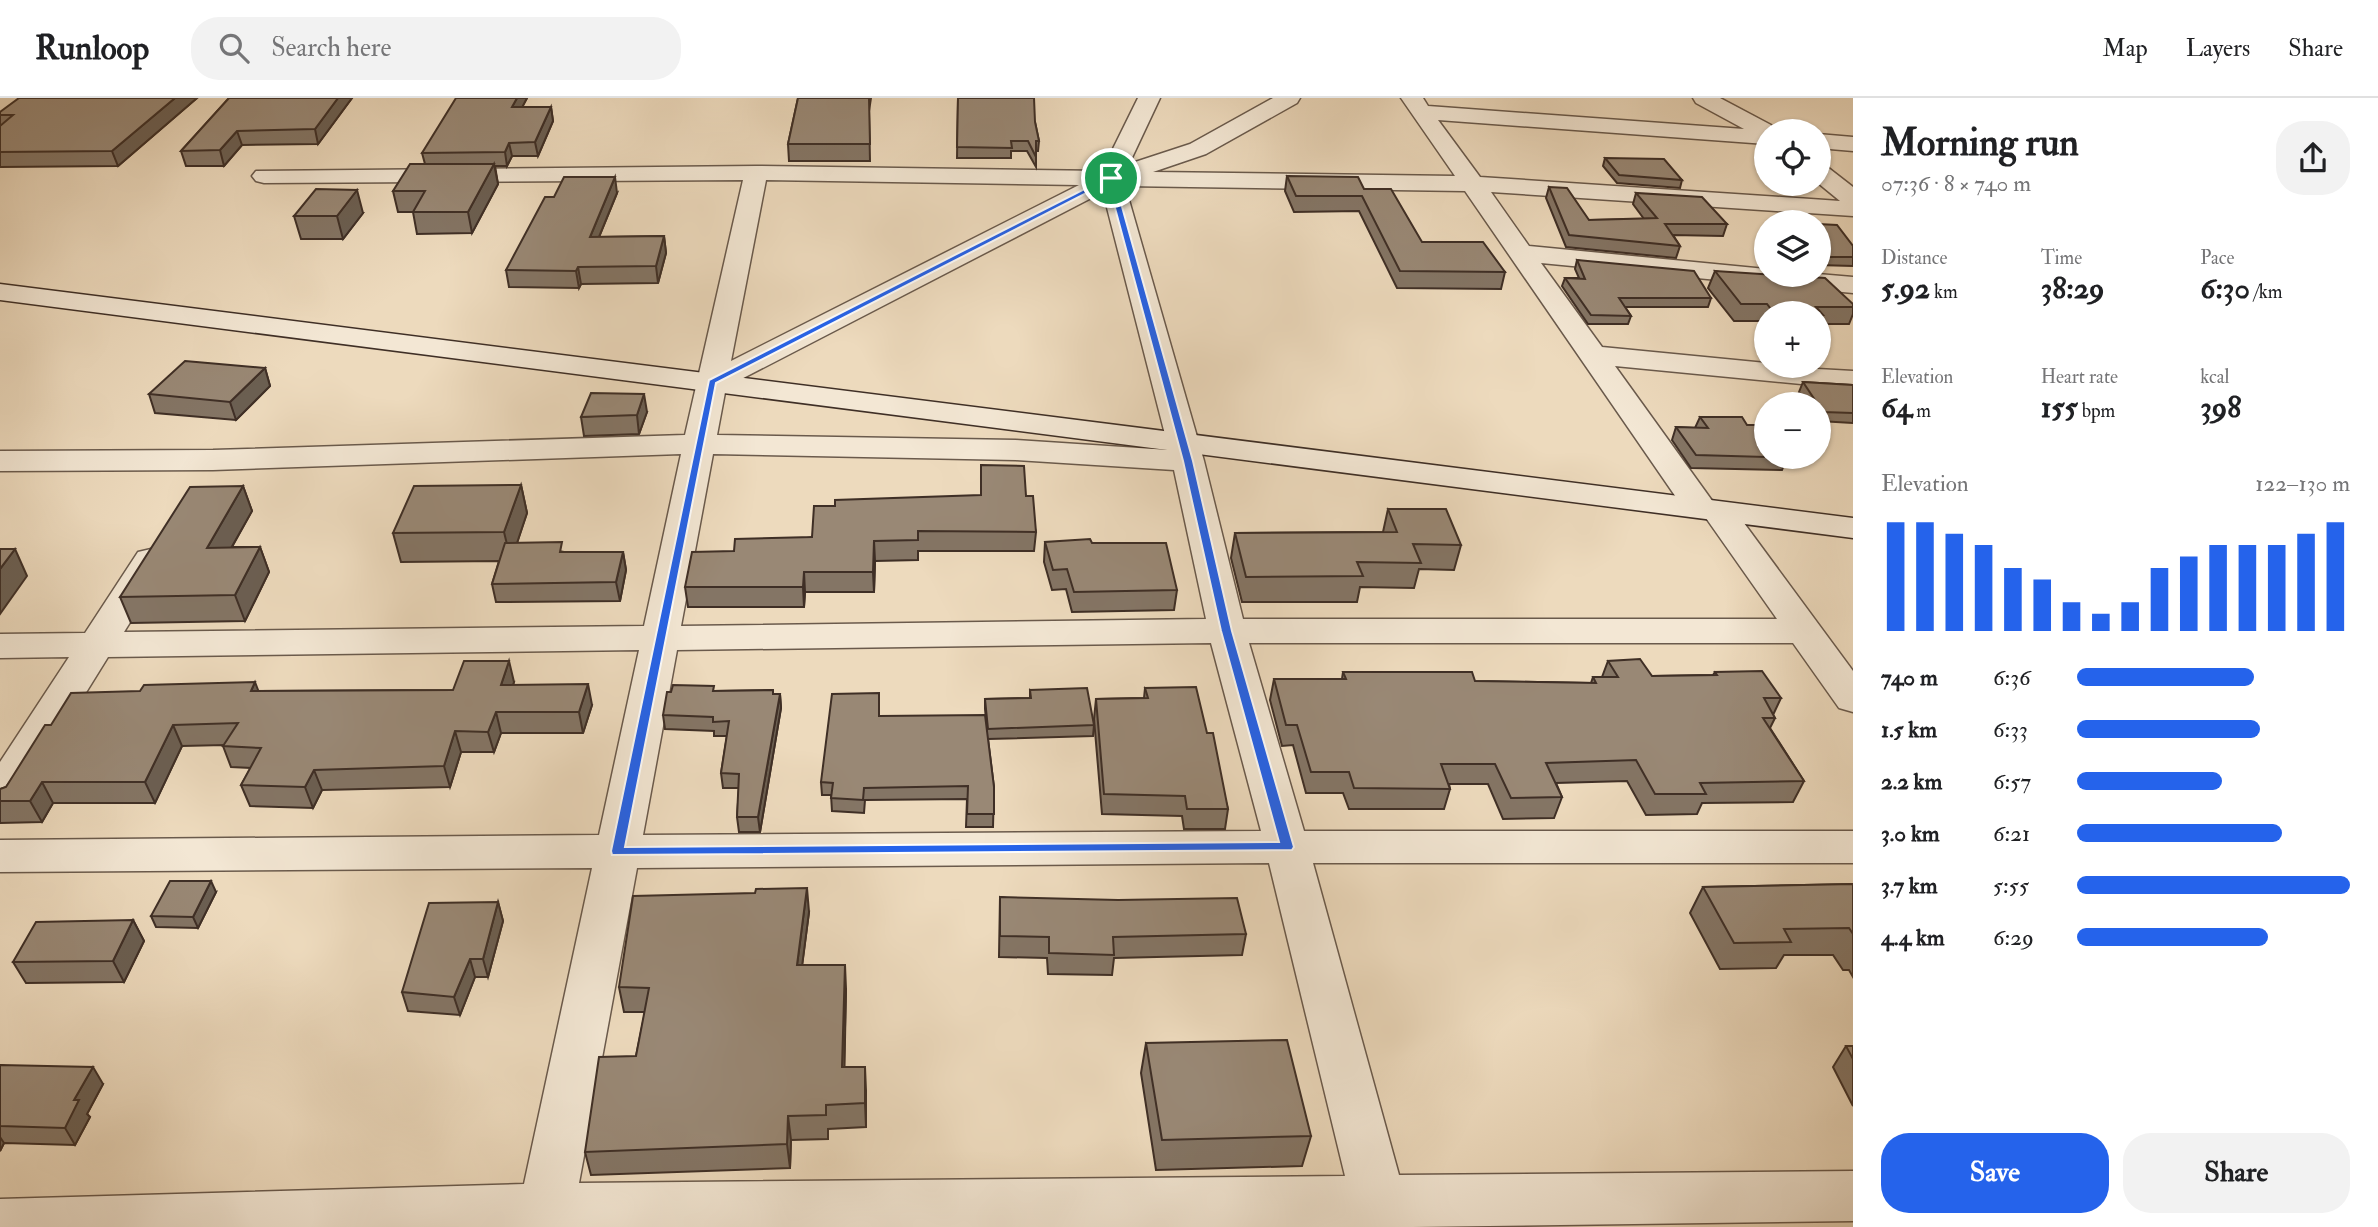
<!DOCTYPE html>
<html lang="en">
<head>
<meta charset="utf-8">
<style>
  body { margin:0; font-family:"IM FELL Double Pica",serif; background:#f2f2f2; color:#202124; height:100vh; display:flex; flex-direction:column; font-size:26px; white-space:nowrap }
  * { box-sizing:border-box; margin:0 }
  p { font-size:23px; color:#757577 }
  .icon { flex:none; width:38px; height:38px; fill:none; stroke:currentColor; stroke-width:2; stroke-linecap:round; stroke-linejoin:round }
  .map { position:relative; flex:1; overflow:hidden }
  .side { display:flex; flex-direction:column; background:#fff; width:525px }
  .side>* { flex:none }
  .buttons { position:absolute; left:1754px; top:21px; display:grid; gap:14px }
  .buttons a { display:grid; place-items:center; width:77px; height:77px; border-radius:50%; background:#fff; box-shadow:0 2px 5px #0004; font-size:35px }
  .pin { position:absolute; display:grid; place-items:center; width:60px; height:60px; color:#fff; margin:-30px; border:4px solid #fff; border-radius:50%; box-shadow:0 2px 7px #0007 }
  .round { display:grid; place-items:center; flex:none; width:74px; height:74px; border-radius:28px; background:#f2f2f2 }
  .headline { display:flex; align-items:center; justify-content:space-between; height:119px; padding:0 28px }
  h1 { font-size:38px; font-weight:700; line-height:52px }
  .figures { display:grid; grid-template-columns:repeat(3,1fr); gap:10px; height:119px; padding:7px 28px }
  .figures div { display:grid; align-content:center }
  .figures b { font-size:30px; font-weight:700 }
  .figures small { font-size:19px; font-weight:400 }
  .figures p { font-size:19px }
  .chart { height:196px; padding:14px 28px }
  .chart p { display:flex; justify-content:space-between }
  .chart svg { width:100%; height:126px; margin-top:7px; stroke:#2563eb; stroke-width:6 }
  .action { display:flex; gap:14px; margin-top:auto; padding:14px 28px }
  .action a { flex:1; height:80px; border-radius:28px; background:#2563eb; color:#fff; font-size:28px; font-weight:700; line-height:80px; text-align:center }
  .action a+a { background:#f2f2f2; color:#202124 }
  ul { padding:0 28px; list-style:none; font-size:23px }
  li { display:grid; grid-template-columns:112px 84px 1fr; align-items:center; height:52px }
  li i { height:18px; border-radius:9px; background:#2563eb }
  header { display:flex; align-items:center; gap:42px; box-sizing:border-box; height:98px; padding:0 35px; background:#fff; border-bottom:2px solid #e0e0e0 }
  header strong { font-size:33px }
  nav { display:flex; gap:38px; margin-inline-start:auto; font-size:24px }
  .search { width:490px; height:63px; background:#f2f2f2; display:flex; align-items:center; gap:18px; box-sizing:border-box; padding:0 24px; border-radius:28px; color:#757577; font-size:26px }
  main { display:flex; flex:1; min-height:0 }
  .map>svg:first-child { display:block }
</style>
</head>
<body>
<header>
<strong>Runloop</strong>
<div class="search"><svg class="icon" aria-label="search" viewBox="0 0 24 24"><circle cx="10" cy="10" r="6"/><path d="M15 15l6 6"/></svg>Search here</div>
<nav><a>Map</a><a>Layers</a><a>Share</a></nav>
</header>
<main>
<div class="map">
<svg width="1853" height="1129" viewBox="0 0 1853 1129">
  <rect width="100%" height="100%" fill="#eddabd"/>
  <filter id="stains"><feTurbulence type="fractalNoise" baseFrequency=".00286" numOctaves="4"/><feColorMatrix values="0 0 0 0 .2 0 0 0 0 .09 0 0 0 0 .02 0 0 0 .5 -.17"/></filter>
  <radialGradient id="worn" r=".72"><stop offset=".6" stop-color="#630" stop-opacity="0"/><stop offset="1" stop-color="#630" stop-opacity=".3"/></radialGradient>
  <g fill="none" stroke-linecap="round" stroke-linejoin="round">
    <!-- street casing -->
    <g stroke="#6a5a4c" stroke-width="3">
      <g id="street">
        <path d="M1138,0H1160L1129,66L1190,46L1273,0H1300L1297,5L1206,56L1153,74L1455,78L1401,0H1423L1428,8L1744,31L1696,5L1693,0H1720L1771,27L1774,32L1766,33V46L1438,22L1480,79L1840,103L1818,85V66L1826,68L1853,89V118L1491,94L1529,148L1766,171V177L1818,176L1853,179V195L1541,165L1602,249L1766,265V268L1853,273V291L1615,268L1713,404L1730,406L1853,573V614L1839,610L1793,545H1249L1304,733H1853V765H1313L1399,1077L1853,1073V1123L1413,1129H0V1101L524,1086L592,770L0,774V742L599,737L639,552L108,559L15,709L0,713V664L69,559L0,560V536L85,535L138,454L151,451L164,454L169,462L124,534L644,528L681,356L213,372L0,373V353L213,352L685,337L743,82L264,85L256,83L252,78L256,73L756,68L1102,73ZM766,82L1079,87L731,263ZM1125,88L1465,93L1689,418L1706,420L1777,521H1243L1204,363ZM1103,94L1169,352L1016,342L717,337L726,289ZM713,356L1016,362L1174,372L1206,521L681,528ZM1211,545L1261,733L643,737L677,552ZM1269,765L1345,1078L579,1085L637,770Z"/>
        <polygon points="1818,36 1853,39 1853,53 1818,50"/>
      </g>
    </g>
    <!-- secondary casing -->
    <g stroke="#3f2f26" stroke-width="3">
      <polygon id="secondary" points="0,186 1853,420 1853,440 0,202"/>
    </g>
    <!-- street -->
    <use href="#street" fill="#f3e7d4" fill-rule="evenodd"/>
    <!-- secondary -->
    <use href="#secondary" fill="#f3e7d4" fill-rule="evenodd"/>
  </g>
  <!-- wall -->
  <g fill="#847565" stroke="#3f2f26" stroke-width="2">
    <polygon points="197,0 118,68 0,69 0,14"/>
    <polygon points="229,0 352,0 318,46 242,47 224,68 186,68 181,53"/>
    <polygon points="527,0 522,9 551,9 553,23 538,58 512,58 507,68 495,68 498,86 472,135 417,136 413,114 398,114 393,93 425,66 422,55"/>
    <polygon points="798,0 871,0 869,13 870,63 789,63 788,46"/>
    <polygon points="958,0 1035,24 1039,43 1038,53 1036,53 1036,69 1027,53 1011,53 1011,60 957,60"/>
    <polygon points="1605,60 1682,82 1680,90 1617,85 1603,68"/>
    <polygon points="1287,78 1364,91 1422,144 1505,174 1501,191 1397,190 1359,113 1294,114 1285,93"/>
    <polygon points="1549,89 1589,122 1644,121 1633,106 1636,95 1727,126 1723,138 1673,137 1680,148 1676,160 1566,149 1546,100"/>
    <polygon points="617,95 599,139 664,138 666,155 658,185 581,186 579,190 509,189 506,172"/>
    <polygon points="363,115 343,141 301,141 294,118"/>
    <polygon points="1818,126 1853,148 1853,168 1818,167"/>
    <polygon points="1577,162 1711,200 1708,209 1625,209 1631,218 1628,226 1588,226 1562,188 1565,180 1579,180 1575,171"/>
    <polygon points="1715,173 1853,206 1853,216 1849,226 1819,226 1818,228 1818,215 1766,215 1766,230 1760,223 1734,223 1708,190"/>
    <polygon points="265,270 270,288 236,322 155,315 149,296"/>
    <polygon points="1803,284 1853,287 1853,325 1819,323 1818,321 1818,306 1808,306 1799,294"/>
    <polygon points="647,314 639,336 584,338 581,319"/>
    <polygon points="1700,319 1787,359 1782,372 1691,370 1672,342 1676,329 1695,330"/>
    <polygon points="521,387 527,415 517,445 564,454 623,454 626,472 620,503 496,504 492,486 499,463 401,464 393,435"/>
    <polygon points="243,388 252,413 232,449 260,449 269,474 245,523 131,525 120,499"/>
    <polygon points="1026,398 1036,434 1034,453 918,453 918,462 875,463 874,494 805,494 804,509 688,509 685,489 734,453 812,439 835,408"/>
    <polygon points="1388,411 1461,447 1454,472 1419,471 1414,490 1360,489 1357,504 1242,504 1231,460 1235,435 1383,434"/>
    <polygon points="1045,444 1092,445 1177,492 1174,512 1072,514 1066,491 1052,492 1044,464"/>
    <polygon points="1608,563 1652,578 1713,577 1715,574 1781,600 1773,617 1775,620 1770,630 1804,683 1793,704 1702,705 1697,716 1646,717 1627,683 1556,685 1562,699 1554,720 1503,721 1488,686 1449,686 1450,691 1444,711 1349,711 1343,695 1306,695 1293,647 1282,648 1270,602 1274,581 1342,581 1343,574 1475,583 1591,585 1593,579 1602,579"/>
    <polygon points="514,584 513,587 592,607 583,635 501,635 494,654 461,654 450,689 322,692 313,710 250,708 241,687 251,670 231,669 223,648 224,647 182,648 155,705 53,705 42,724 0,725 0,691 6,689 51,627 259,593 453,592"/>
    <polygon points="1145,590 1207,635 1228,711 1225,731 1184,731 1182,718 1102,716 1094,621 1096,601 1144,600"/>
    <polygon points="773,592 773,596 780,596 781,610 760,734 739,734 737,719 739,690 723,690 721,675 727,638 714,638 714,633 665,631 663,617 714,593"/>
    <polygon points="1030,592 1094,627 1093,638 988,641 994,689 993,729 966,729 967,701 865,702 864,715 832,713 831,697 822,697 821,684 879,618 987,632 985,611 985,601 1030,600"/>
    <polygon points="1853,786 1853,879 1849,872 1843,872 1833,857 1784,857 1776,870 1720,871 1690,815 1703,789"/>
    <polygon points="216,794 198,830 156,829 151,818"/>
    <polygon points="1000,799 1246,836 1242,857 1114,860 1112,877 1048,876 1047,860 999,859"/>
    <polygon points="498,804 503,823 488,879 475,879 460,917 408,913 402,894"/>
    <polygon points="809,814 802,867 846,891 844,969 866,993 866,1029 828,1031 828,1041 791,1042 790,1070 591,1077 585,1054 636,958 645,914 624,914 619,889"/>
    <polygon points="133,822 144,843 124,884 26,885 13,864"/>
    <polygon points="1146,945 1311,1038 1302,1068 1156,1072 1141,975"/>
    <polygon points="1846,948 1853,948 1853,1008 1833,969"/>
    <polygon points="0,967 103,986 87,1016 90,1019 75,1047 4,1045 0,1053"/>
  </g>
  <!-- shaded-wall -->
  <g fill="#6b5f52" stroke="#3f2f26" stroke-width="2">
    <polygon points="175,0 197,0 118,68 112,53"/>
    <polygon points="338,0 352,0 318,46 315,31"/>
    <polygon points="517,0 527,0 515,23 512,9"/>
    <polygon points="551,9 553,23 538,58 535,44"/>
    <polygon points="237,33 242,47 224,68 220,52"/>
    <polygon points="509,45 512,58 507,68 505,54"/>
    <polygon points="494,66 498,86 472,135 468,114"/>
    <polygon points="615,79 617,95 592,156 590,139"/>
    <polygon points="357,92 363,115 343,141 337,118"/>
    <polygon points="664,138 666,155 658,185 656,168"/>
    <polygon points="578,169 581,186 579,190 576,173"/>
    <polygon points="265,270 270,288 236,322 230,304"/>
    <polygon points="644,296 647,314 639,336 637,317"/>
    <polygon points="521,387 527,415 511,463 504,434"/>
    <polygon points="243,388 252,413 217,475 207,450"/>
    <polygon points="874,443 875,463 874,494 873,474"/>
    <polygon points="260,449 269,474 245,523 235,497"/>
    <polygon points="15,451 27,478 0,516 0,471"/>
    <polygon points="623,454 626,472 620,503 616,484"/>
    <polygon points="804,474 805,494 804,509 803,489"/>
    <polygon points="509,563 514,584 506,607 501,587"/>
    <polygon points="255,584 263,605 251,593"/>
    <polygon points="588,586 592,607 583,635 579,614"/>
    <polygon points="780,596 781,610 760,734 758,719"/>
    <polygon points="496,614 501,635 494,654 488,634"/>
    <polygon points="173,627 182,648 155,705 145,684"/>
    <polygon points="455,633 461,654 450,689 444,668"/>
    <polygon points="314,672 322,692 313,710 305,689"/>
    <polygon points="42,684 53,705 42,724 30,703"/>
    <polygon points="211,783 216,794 198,830 193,819"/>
    <polygon points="807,790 809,814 799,892 797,867"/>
    <polygon points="498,804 503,823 488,879 483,861"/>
    <polygon points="133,822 144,843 124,884 113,863"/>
    <polygon points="470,861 475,879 460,917 454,899"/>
    <polygon points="845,867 846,891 844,993 842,969"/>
    <polygon points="93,969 103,986 87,1016 90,1019 75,1047 65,1030 74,1002"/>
    <polygon points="865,969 866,993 866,1029 865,1005"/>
    <polygon points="788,1018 791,1042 790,1070 787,1046"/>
    <polygon points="0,1039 4,1045 0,1053"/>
  </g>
  <!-- building -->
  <g fill="#998875" stroke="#3f2f26" stroke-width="2">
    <polygon points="19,0 175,0 112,53 0,54 0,28 13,17 0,17 0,14"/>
    <polygon points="229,0 338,0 315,31 237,33 220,52 181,53"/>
    <polygon points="456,0 517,0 512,9 551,9 535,44 509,45 505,54 422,55"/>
    <polygon points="798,0 869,0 870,46 788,46"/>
    <polygon points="958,0 1034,0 1035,24 1039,43 1036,43 1036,59 1028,43 1011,43 1012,50 957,49"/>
    <polygon points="1605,60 1664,61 1682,82 1619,77"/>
    <polygon points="410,66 494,66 468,114 413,114 425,93 393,93"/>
    <polygon points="1287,78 1358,79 1364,91 1391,91 1422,144 1483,144 1505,174 1400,173 1362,98 1296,98"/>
    <polygon points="564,79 615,79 590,139 664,138 656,168 578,169 576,173 506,172 545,99 554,99"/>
    <polygon points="1549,89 1567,90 1589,122 1657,120 1636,95 1702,99 1727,126 1665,126 1680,148 1569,137"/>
    <polygon points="316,91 357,92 337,118 294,118"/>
    <polygon points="1818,126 1837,127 1853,148 1853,159 1822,159 1818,154"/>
    <polygon points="1577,162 1694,173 1711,200 1619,200 1631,218 1591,217 1565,180 1585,181"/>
    <polygon points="1715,173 1825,180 1853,206 1853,209 1816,209 1823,217 1818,217 1818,215 1774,215 1767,206 1741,206"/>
    <polygon points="185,263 265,270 230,304 149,296"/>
    <polygon points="1803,284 1853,287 1853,315 1823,314"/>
    <polygon points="591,295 644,296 637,317 581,319"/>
    <polygon points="1700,319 1742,319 1747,327 1765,327 1766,359 1696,357 1676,329 1708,330"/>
    <polygon points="981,367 1024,368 1026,398 1033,398 1036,434 918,433 918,442 874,443 873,474 804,474 803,489 685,489 692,454 734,453 735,441 812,439 814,408 835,408 835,402 981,397"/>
    <polygon points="521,387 504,434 393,435 414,388"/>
    <polygon points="243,388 207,450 260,449 235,497 120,499 190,389"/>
    <polygon points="1388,411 1446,411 1461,447 1413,446 1421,465 1357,464 1363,478 1246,479 1235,435 1397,434"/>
    <polygon points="1090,441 1092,445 1166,445 1177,492 1074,494 1067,471 1053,472 1045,444"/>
    <polygon points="562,444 560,454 623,454 616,484 492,486 505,445"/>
    <polygon points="0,451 15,451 0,471"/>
    <polygon points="1640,561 1652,578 1717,577 1715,574 1762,573 1781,600 1764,600 1775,620 1763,620 1804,683 1700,685 1706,696 1655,696 1636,662 1546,665 1562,699 1511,700 1495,666 1441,666 1450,691 1354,690 1349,674 1311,674 1297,627 1286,627 1274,581 1346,581 1343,574 1472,574 1475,583 1596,585 1593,579 1618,579 1608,563"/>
    <polygon points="464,563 509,563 501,587 588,586 579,614 496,614 488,634 455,633 444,668 314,672 305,689 241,687 261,650 223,648 238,625 173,627 145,684 42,684 30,703 0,703 0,691 6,689 45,627 51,627 71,595 140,593 144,587 255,584 251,593 453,592"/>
    <polygon points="673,587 714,588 713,593 773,592 773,596 780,596 758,719 737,719 739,676 721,675 729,623 713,624 713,619 663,617 667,594 671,594"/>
    <polygon points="1196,589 1207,635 1213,635 1228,711 1187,711 1185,698 1104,696 1096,601 1148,600 1145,590"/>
    <polygon points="1087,590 1094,627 988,631 985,601 1031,600 1030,592"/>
    <polygon points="879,595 879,618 985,617 994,689 994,716 967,716 968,688 864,690 863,702 831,700 833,685 821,684 832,596"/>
    <polygon points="170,783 211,783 193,819 151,818"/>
    <polygon points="1853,786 1853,836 1849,830 1784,831 1791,844 1734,845 1703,789"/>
    <polygon points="807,790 797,867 845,867 842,969 865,969 865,1005 826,1007 826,1017 788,1018 787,1046 585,1054 599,959 636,958 649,890 619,889 633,798 755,795 756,791"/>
    <polygon points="1000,799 1118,802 1237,800 1246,836 1113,839 1114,857 1049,855 1049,839 1000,838"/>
    <polygon points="498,804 483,861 470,861 454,899 402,894 429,805"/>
    <polygon points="133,822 113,863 13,864 36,824"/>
    <polygon points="1287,942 1311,1038 1162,1042 1146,945"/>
    <polygon points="1846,948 1853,948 1853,961"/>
    <polygon points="0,967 93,969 74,1002 79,1002 65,1030 0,1028"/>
  </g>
  <!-- route -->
  <path fill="#2563eb" stroke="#fff" stroke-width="2" fill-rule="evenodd" d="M1108,79L1114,80L1193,363L1232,533L1294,749L1292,752L612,757L611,753L709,282ZM1108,84L1183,363L1221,533L1279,744L625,749L716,285Z"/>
  <rect width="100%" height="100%" filter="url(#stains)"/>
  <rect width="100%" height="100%" fill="url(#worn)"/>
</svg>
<div class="buttons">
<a><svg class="icon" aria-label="locate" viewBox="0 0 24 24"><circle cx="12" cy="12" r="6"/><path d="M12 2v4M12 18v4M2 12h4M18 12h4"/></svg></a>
<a><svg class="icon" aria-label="layers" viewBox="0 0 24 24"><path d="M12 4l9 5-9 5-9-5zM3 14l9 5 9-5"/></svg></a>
<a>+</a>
<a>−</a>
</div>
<div class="pin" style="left:1111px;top:80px;background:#1e9e55"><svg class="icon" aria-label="arrive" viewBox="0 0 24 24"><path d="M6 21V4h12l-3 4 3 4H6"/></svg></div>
</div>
<section class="side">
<div class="headline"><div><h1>Morning run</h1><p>07:36 · 8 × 740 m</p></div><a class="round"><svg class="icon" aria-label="share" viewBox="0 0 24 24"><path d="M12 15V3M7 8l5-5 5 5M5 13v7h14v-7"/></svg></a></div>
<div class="figures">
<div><p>Distance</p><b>5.92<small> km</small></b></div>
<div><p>Time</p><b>38:29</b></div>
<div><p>Pace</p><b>6:30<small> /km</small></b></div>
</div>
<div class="figures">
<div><p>Elevation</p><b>64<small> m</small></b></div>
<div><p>Heart rate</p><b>155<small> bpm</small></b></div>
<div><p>kcal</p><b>398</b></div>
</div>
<div class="chart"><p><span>Elevation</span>122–130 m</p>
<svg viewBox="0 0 160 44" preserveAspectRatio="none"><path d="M5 44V6M15 44V6M25 44V10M35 44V14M45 44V22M55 44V26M65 44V34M75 44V38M85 44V34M95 44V22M105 44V18M115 44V14M125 44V14M135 44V14M145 44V10M155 44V6"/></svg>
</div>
<ul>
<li><b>740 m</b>6:36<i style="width:65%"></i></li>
<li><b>1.5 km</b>6:33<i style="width:67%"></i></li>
<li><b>2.2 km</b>6:57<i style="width:53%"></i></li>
<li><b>3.0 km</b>6:21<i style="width:75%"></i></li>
<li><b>3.7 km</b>5:55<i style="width:100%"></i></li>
<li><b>4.4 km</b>6:29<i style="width:70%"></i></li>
</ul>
<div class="action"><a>Save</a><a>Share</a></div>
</section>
</main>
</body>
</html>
